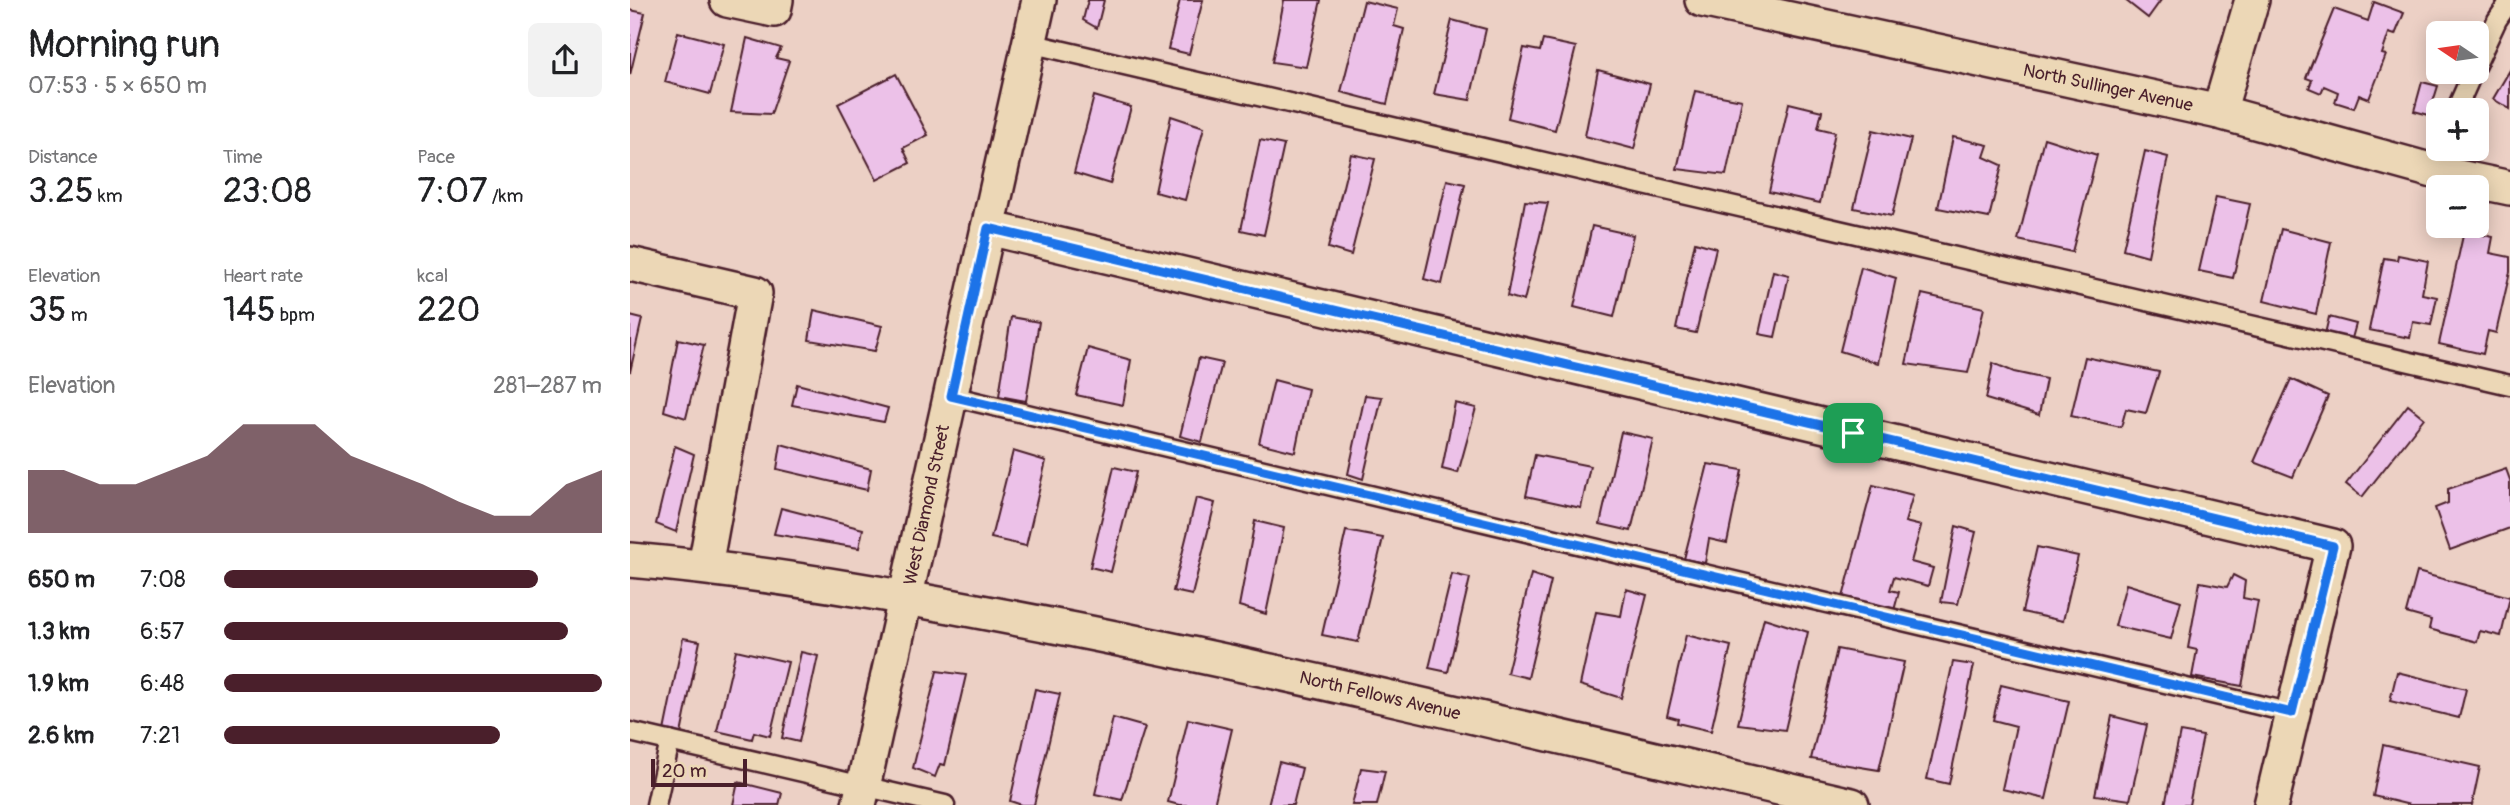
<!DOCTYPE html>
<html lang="en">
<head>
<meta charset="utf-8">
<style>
  body { margin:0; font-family:Pangolin,sans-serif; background:#f2f2f2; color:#202124; height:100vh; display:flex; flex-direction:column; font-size:26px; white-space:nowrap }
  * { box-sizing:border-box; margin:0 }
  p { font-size:23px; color:#757577 }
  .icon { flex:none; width:38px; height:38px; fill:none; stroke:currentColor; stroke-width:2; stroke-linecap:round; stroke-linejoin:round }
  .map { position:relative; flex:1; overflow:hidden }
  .panel { display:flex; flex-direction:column; background:#fff; width:630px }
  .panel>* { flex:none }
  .needle { width:46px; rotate:283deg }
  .tools { position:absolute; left:1796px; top:21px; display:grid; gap:14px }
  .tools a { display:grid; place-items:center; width:63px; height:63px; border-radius:10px; background:#fff; box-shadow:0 4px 18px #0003; font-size:35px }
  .scale { position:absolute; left:21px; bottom:18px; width:96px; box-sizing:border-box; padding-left:7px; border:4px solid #4a1f2b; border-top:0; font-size:19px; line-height:24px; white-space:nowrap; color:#4a1f2b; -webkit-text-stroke:5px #ecd7b6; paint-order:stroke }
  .pin { position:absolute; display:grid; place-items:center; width:60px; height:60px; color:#fff; margin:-30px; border-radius:14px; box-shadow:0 4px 10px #0006 }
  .round { display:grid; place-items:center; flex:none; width:74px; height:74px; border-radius:10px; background:#f2f2f2 }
  .overview { display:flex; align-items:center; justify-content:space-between; height:119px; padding:0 28px }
  h1 { font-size:38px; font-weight:600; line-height:52px }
  .figures { display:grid; grid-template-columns:repeat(3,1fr); gap:10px; height:119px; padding:7px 28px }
  .figures div { display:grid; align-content:center }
  .figures b { font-size:35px; font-weight:600 }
  .figures small { font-size:19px; font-weight:400 }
  .figures p { font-size:19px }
  .chart { height:196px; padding:14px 28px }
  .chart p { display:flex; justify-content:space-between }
  .chart svg { width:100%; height:126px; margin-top:7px; fill:#4a1f2b; opacity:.7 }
  ul { padding:0 28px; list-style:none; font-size:23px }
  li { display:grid; grid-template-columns:112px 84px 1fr; align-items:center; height:52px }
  li i { height:18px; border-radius:9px; background:#4a1f2b }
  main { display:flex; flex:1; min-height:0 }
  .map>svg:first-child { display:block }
</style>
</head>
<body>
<main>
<section class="panel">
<div class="overview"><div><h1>Morning run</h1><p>07:53 · 5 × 650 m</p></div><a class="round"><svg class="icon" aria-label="share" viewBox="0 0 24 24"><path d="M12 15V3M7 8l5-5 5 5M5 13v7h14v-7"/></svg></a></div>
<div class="figures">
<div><p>Distance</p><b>3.25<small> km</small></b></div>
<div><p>Time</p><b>23:08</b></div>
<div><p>Pace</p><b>7:07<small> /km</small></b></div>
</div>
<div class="figures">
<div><p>Elevation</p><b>35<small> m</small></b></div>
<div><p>Heart rate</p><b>145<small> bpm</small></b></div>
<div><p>kcal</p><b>220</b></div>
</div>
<div class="chart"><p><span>Elevation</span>281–287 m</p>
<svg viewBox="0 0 160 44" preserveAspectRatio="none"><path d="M0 44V22L10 22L20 27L30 27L40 22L50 17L60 6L70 6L80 6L90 17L100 22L110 27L120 33L130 38L140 38L150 27L160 22V44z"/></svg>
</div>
<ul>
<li><b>650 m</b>7:08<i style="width:83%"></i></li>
<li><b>1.3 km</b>6:57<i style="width:91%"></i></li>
<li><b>1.9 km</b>6:48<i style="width:100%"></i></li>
<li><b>2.6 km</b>7:21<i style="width:73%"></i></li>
</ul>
</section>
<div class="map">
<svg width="1880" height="805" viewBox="0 0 1880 805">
  <rect width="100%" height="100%" fill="#ecd0c5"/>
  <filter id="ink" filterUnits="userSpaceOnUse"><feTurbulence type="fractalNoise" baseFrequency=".0143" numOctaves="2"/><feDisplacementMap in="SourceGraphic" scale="14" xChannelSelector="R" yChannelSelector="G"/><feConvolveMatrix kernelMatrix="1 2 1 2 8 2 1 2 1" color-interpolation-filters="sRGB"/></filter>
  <g filter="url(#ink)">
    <!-- building -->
    <g fill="#ecc1e8" stroke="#4a1f2b" stroke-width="2">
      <polygon points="458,0 474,0 467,28 453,20"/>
      <polygon points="550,0 573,0 559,54 538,49"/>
      <polygon points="654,0 691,0 676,67 642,62"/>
      <polygon points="1495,0 1531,0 1518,18"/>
      <polygon points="734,1 768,9 764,26 774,29 757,104 711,92"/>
      <polygon points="1744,2 1774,13 1765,35 1759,33 1752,54 1756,55 1739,99 1729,95 1724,108 1705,102 1708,92 1694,86 1691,93 1679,88 1682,80 1676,78 1704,9 1738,21"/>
      <polygon points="0,10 15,13 0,75"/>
      <polygon points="822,20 856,29 840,100 804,94"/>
      <polygon points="48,32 94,44 80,94 35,82"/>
      <polygon points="117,38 151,48 146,58 159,61 141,114 101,112"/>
      <polygon points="913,40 946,47 925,130 878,118 894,48 910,51"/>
      <polygon points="968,70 1020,84 1004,149 955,136"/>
      <polygon points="1880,70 1880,109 1863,99"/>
      <polygon points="266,74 298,135 273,148 280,163 247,180 208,104"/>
      <polygon points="1792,82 1808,86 1799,115 1784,111"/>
      <polygon points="1065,91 1112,100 1096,175 1047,169"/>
      <polygon points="464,96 501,107 480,184 444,173"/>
      <polygon points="1159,103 1192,111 1188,128 1205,132 1190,203 1139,192"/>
      <polygon points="541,116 574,127 555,200 525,192"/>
      <polygon points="1243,130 1281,139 1262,216 1224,208"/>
      <polygon points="1323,137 1358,145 1354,157 1372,165 1359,218 1308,208"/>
      <polygon points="1414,138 1467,155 1442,252 1388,240"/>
      <polygon points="630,140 654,145 634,235 611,230"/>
      <polygon points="1515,151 1538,157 1518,256 1493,249"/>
      <polygon points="721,154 745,159 721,255 698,248"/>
      <polygon points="817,180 835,184 812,284 794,279"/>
      <polygon points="1586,197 1620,204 1603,278 1569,271"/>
      <polygon points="895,201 918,203 894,301 877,296"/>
      <polygon points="962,226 1003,235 984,317 944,307"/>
      <polygon points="1651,229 1701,242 1686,314 1634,301"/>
      <polygon points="1834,231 1863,237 1860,253 1880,257 1880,272 1866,333 1858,331 1853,354 1809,344"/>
      <polygon points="1065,242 1086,248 1066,333 1046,329"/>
      <polygon points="1768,255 1798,261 1792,294 1807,297 1801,325 1783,322 1780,338 1739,330 1754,258 1767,260"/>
      <polygon points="1231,267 1266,278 1248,363 1210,351"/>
      <polygon points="1143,271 1159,275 1145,337 1129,334"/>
      <polygon points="1292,294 1354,308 1338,373 1276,364"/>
      <polygon points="184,310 252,326 245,351 179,340"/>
      <polygon points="0,316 12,319 0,372"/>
      <polygon points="381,317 409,322 396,401 369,396"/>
      <polygon points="1699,317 1726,324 1721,342 1695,334"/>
      <polygon points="48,339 74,345 56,418 34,411"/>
      <polygon points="458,348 501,360 493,405 446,395"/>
      <polygon points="1455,357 1529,372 1516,413 1496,409 1491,427 1441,416"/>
      <polygon points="569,358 592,363 572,442 550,436"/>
      <polygon points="1363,363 1384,372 1416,379 1409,415 1356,399"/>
      <polygon points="1661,379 1698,396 1663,477 1624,462"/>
      <polygon points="644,380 678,389 665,452 629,443"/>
      <polygon points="167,384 258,408 254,422 162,405"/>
      <polygon points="735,395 752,397 733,479 718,474"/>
      <polygon points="825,403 846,408 828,473 812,469"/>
      <polygon points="1778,405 1794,418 1732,497 1716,484"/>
      <polygon points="991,432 1023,439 1001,531 970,524"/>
      <polygon points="151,444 241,469 237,490 147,469"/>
      <polygon points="45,446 64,454 46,532 26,524"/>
      <polygon points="383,451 416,461 396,546 361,538"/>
      <polygon points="905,455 960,466 951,508 896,496"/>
      <polygon points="1078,464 1112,470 1097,543 1079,539 1075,563 1054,559"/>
      <polygon points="484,467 506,472 481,572 460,567"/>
      <polygon points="1876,469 1880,480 1880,528 1820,550 1805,508 1818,503 1818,489"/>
      <polygon points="1243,485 1283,495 1275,522 1291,526 1281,562 1303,568 1298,586 1264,577 1260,590 1269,592 1263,614 1212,601"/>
      <polygon points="566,498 585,503 562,595 543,591"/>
      <polygon points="151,508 233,529 229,548 144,534"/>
      <polygon points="625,521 654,528 636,614 609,606"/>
      <polygon points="1326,526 1346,532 1328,604 1311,602"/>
      <polygon points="716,531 753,538 728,642 692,635"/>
      <polygon points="1407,547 1448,556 1433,621 1392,612"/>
      <polygon points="1787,572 1880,597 1871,636 1850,631 1847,642 1799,629 1801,620 1776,613"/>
      <polygon points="822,574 840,578 818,672 799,668"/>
      <polygon points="901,574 921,581 898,678 877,673"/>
      <polygon points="1603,575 1615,581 1613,598 1628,601 1612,686 1562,677 1567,650 1558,648 1570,582 1597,587"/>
      <polygon points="1496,584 1551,601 1541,639 1485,626"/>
      <polygon points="996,589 1017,595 991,698 950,685 966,612 991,616"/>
      <polygon points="1134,618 1178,632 1155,730 1108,724"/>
      <polygon points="1056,635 1101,646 1081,731 1047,723 1048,719 1037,716"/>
      <polygon points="53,638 70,641 51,734 34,731"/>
      <polygon points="1207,649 1274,662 1249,770 1181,759"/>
      <polygon points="106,650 158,662 140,736 124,732 122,739 87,731"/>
      <polygon points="171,652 188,656 169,742 152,738"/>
      <polygon points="1323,662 1344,665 1319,784 1297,779"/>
      <polygon points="307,671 336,675 315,765 310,764 305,777 283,768"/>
      <polygon points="1767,672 1836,689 1829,718 1760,701"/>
      <polygon points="1371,685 1439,701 1416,799 1372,789 1386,726 1363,720"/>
      <polygon points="405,689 430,694 404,805 392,805 380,801"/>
      <polygon points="1482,716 1517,725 1500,800 1465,795"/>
      <polygon points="483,718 515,727 492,800 465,794"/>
      <polygon points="558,719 602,729 584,805 549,805 538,802"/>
      <polygon points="1550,732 1573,736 1559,805 1535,805"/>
      <polygon points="1753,745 1850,767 1842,805 1780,805 1743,796"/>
      <polygon points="649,762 672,768 663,805 638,805"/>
      <polygon points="731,768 755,771 747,805 722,805"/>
      <polygon points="108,782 152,793 149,805 103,805"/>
    </g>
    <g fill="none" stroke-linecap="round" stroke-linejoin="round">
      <!-- lane casing -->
      <g stroke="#4a1f2b" stroke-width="23">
        <g id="lane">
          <polyline points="399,43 1880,385"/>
          <polyline points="1846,65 1867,20 1880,1"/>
          <polyline points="1826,110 1843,72"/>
          <polyline points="1814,174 1819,149"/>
          <polyline points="321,396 1662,713"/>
          <polyline points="0,732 315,805"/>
          <polyline points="26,805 40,741"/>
        </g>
      </g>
      <!-- street casing -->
      <g stroke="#4a1f2b" stroke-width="38">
        <g id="street">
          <polyline points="97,0 144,10 146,0"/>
          <polyline points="1072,0 1589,112 1814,174 1880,188"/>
          <polyline points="1589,112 1622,0"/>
          <polyline points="358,228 1703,546 1641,805"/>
          <polyline points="0,264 125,293 75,566"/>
          <path d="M0,560C150,573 298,601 445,630C705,682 963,745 1222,805"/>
          <polyline points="229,805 409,0"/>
        </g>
      </g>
      <!-- lane -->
      <use href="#lane" stroke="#ecd7b6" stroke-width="18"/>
      <!-- street -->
      <use href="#street" stroke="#ecd7b6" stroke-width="33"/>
    </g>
  </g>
  <g fill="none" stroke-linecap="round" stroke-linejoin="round" filter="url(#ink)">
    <!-- route casing -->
    <g stroke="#fff" stroke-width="14">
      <polygon id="route" points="358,228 1703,546 1662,713 321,396"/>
    </g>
    <!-- route -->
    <use href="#route" stroke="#1a73e8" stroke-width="9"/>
  </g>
  <g text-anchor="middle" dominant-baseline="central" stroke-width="6" stroke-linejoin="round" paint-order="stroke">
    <!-- street labels -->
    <g font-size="18" fill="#4a1f2b" stroke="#ecd7b6">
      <text transform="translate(1478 88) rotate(12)">North Sullinger Avenue</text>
      <text transform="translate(297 505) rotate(-78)">West Diamond Street</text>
      <text transform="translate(750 696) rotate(13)">North Fellows Avenue</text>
    </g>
  </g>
</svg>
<div class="tools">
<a><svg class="needle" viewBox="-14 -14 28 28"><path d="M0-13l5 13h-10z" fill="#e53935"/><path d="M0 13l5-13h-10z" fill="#757577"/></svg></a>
<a>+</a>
<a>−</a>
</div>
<div class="scale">20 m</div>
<div class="pin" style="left:1223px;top:433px;background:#1e9e55"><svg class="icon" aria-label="arrive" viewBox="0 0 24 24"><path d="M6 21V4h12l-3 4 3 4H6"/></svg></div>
</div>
</main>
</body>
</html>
